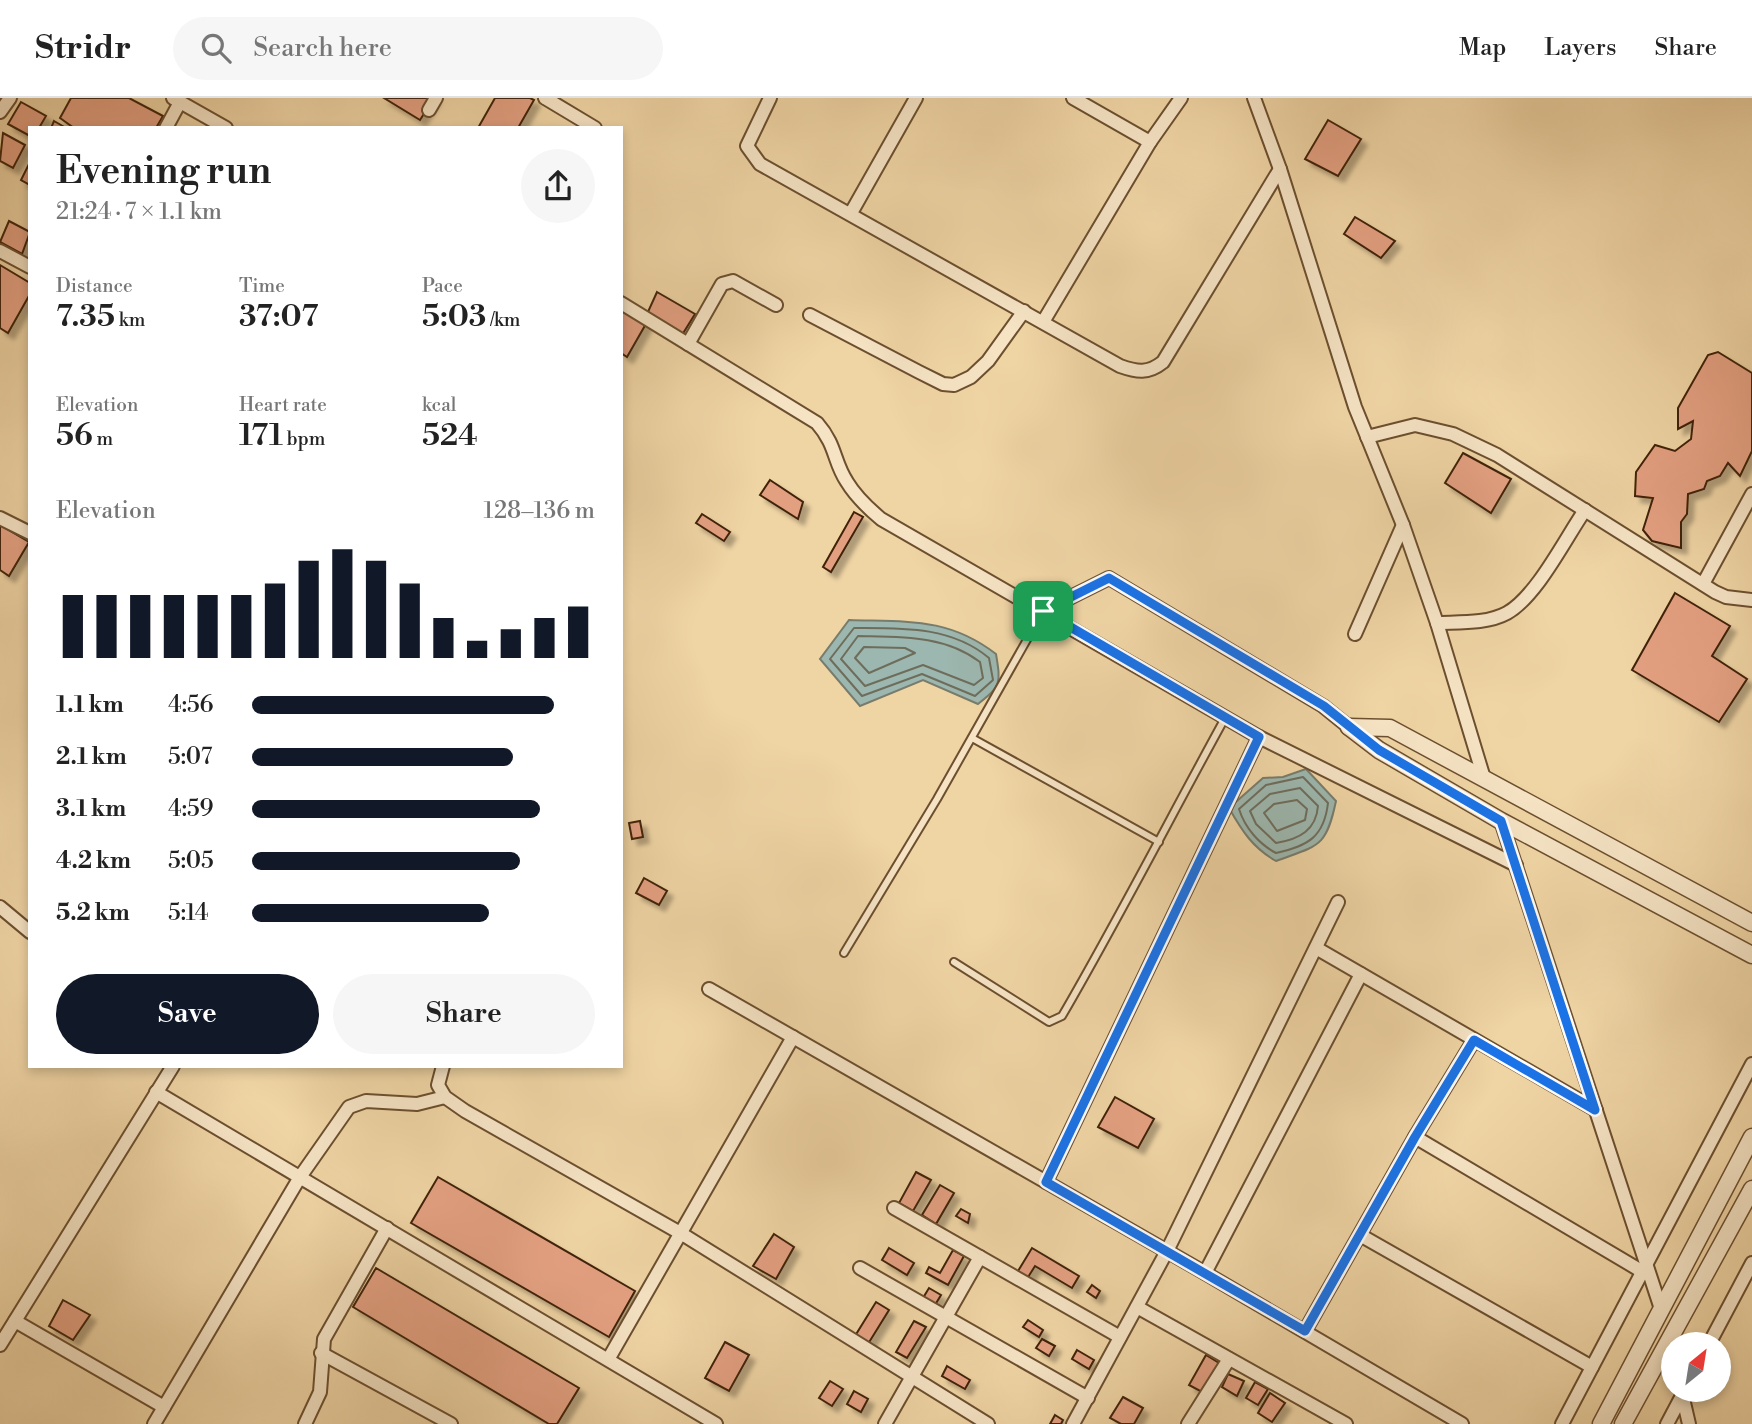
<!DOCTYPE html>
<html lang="en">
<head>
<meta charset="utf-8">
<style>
  body { margin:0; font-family:"Libre Bodoni",serif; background:#f6f6f6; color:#222; height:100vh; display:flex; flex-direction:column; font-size:26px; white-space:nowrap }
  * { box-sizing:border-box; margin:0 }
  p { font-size:23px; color:#767676 }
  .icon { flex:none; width:38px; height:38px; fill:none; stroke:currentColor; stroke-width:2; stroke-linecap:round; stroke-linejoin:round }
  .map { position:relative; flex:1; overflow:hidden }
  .side { position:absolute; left:28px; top:28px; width:595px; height:942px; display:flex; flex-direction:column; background:#fff; border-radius:0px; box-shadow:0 4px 10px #0003 }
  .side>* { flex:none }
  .needle { width:46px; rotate:30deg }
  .tools { position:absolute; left:1661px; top:1234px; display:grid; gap:14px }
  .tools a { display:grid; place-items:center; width:70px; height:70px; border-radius:50%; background:#fff; box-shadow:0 4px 10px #0003; font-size:35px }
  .pin { position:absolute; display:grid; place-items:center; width:60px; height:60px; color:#fff; margin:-30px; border-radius:14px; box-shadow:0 4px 10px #0006 }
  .round { display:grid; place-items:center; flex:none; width:74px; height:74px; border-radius:37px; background:#f6f6f6 }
  .overview { display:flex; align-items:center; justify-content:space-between; height:119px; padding:0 28px }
  h1 { font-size:38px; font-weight:600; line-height:52px }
  .figures { display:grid; grid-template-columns:repeat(3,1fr); gap:10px; height:119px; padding:7px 28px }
  .figures div { display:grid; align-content:center }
  .figures b { font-size:30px; font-weight:600 }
  .figures small { font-size:19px; font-weight:400 }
  .figures p { font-size:19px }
  .chart { height:196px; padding:14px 28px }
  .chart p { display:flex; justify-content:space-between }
  .chart svg { width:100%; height:126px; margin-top:7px; stroke:#111827; stroke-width:6 }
  .primary-button { display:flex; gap:14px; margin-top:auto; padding:14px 28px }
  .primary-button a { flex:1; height:80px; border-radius:42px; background:#111827; color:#fff; font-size:28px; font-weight:600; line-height:80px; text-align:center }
  .primary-button a+a { background:#f6f6f6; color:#222 }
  ul { padding:0 28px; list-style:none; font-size:23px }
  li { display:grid; grid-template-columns:112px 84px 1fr; align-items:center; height:52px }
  li i { height:18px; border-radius:9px; background:#111827 }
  header { display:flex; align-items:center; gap:42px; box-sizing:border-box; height:98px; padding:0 35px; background:#fff; border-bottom:2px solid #e0e0e0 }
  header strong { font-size:33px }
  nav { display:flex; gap:38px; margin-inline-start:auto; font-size:24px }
  .search { width:490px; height:63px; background:#f6f6f6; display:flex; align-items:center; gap:18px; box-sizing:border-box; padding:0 24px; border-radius:38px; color:#767676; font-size:26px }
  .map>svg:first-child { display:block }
</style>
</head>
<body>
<header>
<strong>Stridr</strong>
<div class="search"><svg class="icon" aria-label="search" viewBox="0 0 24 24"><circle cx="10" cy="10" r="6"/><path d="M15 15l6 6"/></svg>Search here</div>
<nav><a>Map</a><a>Layers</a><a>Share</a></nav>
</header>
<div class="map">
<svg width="1752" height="1326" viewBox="0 0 1752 1326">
  <defs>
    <filter id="shadow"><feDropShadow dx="6" dy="6" stdDeviation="2" flood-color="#0004"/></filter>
  </defs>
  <rect width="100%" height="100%" fill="#efd4a4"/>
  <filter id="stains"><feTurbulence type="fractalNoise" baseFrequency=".00286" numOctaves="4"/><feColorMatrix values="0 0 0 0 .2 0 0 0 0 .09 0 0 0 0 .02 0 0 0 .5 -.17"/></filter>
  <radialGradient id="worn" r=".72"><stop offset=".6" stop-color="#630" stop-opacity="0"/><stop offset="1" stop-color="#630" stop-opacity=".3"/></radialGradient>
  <!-- water -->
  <g fill="#9cb7af" stroke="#787c6c" stroke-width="2">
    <path d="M849,522C907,524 948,519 996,556C1001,586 1001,588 978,606L923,582L860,608L820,561Z"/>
    <path d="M1306,671L1336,703C1326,750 1319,747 1276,763C1253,750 1242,733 1229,710L1263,680L1283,679Z"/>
  </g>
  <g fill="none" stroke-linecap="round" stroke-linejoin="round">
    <!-- shore -->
    <g stroke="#6e6d5c" stroke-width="2">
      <path d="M854,530C902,530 951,528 989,560L993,582L975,598L922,576L862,598L830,561Z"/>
      <path d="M858,538C901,539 945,537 980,564L983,580L974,587L923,567L865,588L841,561Z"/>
      <polygon points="864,549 905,550 915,555 869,575 855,560"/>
      <path d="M1303,679L1328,705C1324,739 1308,748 1276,755C1259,746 1245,730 1239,711L1266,687Z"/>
      <path d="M1300,690L1318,708C1316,732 1300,741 1276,745L1256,726L1250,713L1270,696Z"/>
      <polygon points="1297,702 1307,711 1305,722 1277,733 1264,715 1274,706"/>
    </g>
  </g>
  <!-- building -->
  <g fill="#e3a081" stroke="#412308" stroke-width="2" filter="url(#shadow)">
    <polygon points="71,0 129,0 163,18 156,30 74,30 60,20"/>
    <polygon points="384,0 434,0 420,22"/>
    <polygon points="495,0 530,0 534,2 518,30 478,30"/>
    <polygon points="21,4 46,18 39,30 30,30 30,38 8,26"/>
    <polygon points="1328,22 1361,41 1338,78 1305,61"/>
    <polygon points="54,23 66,30 51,30"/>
    <polygon points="3,35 25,47 13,70 0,63"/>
    <polygon points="29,66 30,66 30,87 21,82"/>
    <polygon points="1355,119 1395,143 1381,160 1344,136"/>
    <polygon points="9,123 30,134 22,156 0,144"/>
    <polygon points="0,167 30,185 30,196 8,235 0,230"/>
    <polygon points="657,194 695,216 682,237 647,216"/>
    <polygon points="621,209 647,224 627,259 621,255"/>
    <polygon points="1718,254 1752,275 1752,353 1740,378 1728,365 1720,378 1707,383 1704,391 1688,396 1687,416 1681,424 1681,450 1652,443 1643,432 1653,400 1635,398 1636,374 1655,347 1675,353 1691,341 1693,323 1678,331 1678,310 1708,257"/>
    <polygon points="1463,355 1511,381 1491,415 1445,385"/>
    <polygon points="770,382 803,404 798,421 760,397"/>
    <polygon points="854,414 863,419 831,474 823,469"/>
    <polygon points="702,416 730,434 724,443 696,425"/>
    <polygon points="0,427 29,444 9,478 0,472"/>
    <polygon points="1675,495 1730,528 1712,558 1747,581 1719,624 1632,572"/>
    <polygon points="640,723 643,739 632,741 629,725"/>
    <polygon points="644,780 667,793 659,807 636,795"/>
    <polygon points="1115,999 1154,1021 1138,1050 1098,1029"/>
    <polygon points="916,1074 931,1082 913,1113 899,1105"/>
    <polygon points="438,1079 635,1193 609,1239 411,1125"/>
    <polygon points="940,1087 954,1095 936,1126 922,1117"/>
    <polygon points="961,1111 970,1116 968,1125 956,1118"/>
    <polygon points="774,1136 794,1149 776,1181 753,1168"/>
    <polygon points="889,1150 914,1165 907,1177 882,1162"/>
    <polygon points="1032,1150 1079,1178 1072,1190 1035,1168 1025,1184 1015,1178"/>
    <polygon points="953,1152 964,1158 948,1187 926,1175 929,1169 940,1175"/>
    <polygon points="376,1170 579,1290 557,1326 549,1326 353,1209"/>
    <polygon points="1092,1187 1100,1193 1096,1200 1087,1194"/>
    <polygon points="929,1190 941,1197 935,1207 923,1200"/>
    <polygon points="63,1202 90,1217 73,1242 49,1228"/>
    <polygon points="876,1204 889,1212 868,1246 855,1238"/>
    <polygon points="1028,1222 1043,1232 1039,1239 1023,1229"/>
    <polygon points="914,1223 926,1229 907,1260 896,1254"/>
    <polygon points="1042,1241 1055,1248 1049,1258 1036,1250"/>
    <polygon points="725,1244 749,1257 729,1293 705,1280"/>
    <polygon points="1077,1252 1094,1262 1089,1271 1072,1261"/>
    <polygon points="1206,1257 1219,1265 1202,1294 1189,1287"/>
    <polygon points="947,1268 970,1282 965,1291 942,1278"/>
    <polygon points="1228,1276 1244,1283 1237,1298 1222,1289"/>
    <polygon points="830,1283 843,1291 832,1308 819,1300"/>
    <polygon points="1255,1284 1268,1291 1258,1307 1246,1300"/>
    <polygon points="854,1293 868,1301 861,1314 847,1306"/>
    <polygon points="1270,1295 1285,1305 1272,1324 1258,1315"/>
    <polygon points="1123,1299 1143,1310 1134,1326 1121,1326 1110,1320"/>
    <polygon points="1055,1317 1063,1322 1061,1326 1050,1326"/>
  </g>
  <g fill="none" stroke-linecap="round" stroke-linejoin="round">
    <!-- service casing -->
    <g stroke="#6c4f2f" stroke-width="10">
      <g id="service">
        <polyline points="972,640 1159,744"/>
        <polyline points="844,855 937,701 1042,515"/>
        <path d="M954,864L1049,924L1062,918C1119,820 1170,720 1225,620"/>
      </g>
    </g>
    <!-- minor casing -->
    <g stroke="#6c4f2f" stroke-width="16">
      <g id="minor">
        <polyline points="173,0 226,30"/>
        <polyline points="545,0 595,30"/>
        <path d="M770,0L747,48L760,66L1120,268C1137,274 1148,276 1163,264L1280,71"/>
        <polyline points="1073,0 1150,44"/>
        <polyline points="1254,0 1280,71 1355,309 1403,427 1437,525 1483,677"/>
        <polyline points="429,12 436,0"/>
        <polyline points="0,14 10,0"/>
        <polyline points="166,30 180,4"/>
        <polyline points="851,115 916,0"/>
        <polyline points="0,153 30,169"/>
        <path d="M621,205L817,325C837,348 833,363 847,384C856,399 868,410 881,421L1259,639L1516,767"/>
        <polyline points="810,217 919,274 943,286 954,287 971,279 988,263 1024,213"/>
        <polyline points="1043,224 1150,44 1181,0"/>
        <polyline points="688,246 722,186 733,183 776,207"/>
        <polyline points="1367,339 1415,327 1453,336 1497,357 1715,494 1726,499 1752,502"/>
        <polyline points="0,420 30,435"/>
        <polyline points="1703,486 1752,396"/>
        <polyline points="1043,513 1109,480 1323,608 1349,629"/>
        <path d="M1437,525C1459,524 1487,526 1507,515C1537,498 1565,441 1585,412"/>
        <polyline points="1355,536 1403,427"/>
        <polyline points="1501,723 1661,1211"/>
        <polyline points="0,809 30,834"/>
        <polyline points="1316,850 1596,1012"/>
        <polyline points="709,891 1205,1175 1462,1326"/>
        <polyline points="443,968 438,987 445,999 465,1013 682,1136 988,1326"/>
        <polyline points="156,994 716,1326"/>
        <polyline points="1415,1039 1643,1174"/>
        <polyline points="1046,1084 1259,639"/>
        <polyline points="894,1110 1120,1239"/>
        <polyline points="1360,1137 1592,1269"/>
        <polyline points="860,1170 1088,1300"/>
        <polyline points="1205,1175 1361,876"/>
        <polyline points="1137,1209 1346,1326"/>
        <polyline points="15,1223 164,1309"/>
        <polyline points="1305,1233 1415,1039 1474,942"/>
        <polyline points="1709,1246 1752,1165"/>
        <polyline points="0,1247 173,968"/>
        <polyline points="1663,1251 1673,1270"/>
        <polyline points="321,1255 451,1326"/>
        <polyline points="609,1260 793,939"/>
        <polyline points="1682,1296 1689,1326"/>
        <polyline points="154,1326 300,1079 349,1009 366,1003 417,1006 445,999"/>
        <polyline points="305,1326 320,1294 324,1241 387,1130"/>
        <polyline points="885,1326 980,1159"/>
        <polyline points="1073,1326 1167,1153 1338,804"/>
        <polyline points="1188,1326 1229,1261"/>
        <polyline points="1562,1326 1752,966"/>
        <polyline points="1667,1326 1685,1292"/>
      </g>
    </g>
    <!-- tertiary casing -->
    <g stroke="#6c4f2f" stroke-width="19">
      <g id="tertiary">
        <polyline points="1349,629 1379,652 1501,723 1752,857"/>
        <polyline points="1349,629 1390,630 1752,825"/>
        <polyline points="1601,1326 1752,1039"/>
        <polyline points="1623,1326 1752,1091"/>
      </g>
    </g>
    <!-- service -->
    <use href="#service" stroke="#f5e3c4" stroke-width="6"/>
    <!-- minor -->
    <use href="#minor" stroke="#f5e3c4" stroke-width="12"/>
    <!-- tertiary -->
    <use href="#tertiary" stroke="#f5e3c4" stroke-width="16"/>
  </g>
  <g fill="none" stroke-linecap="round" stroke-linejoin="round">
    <!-- route casing -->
    <g stroke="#fff" stroke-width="14">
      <polygon id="route" points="1109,480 1324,608 1379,652 1501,723 1595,1012 1474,942 1415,1039 1305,1233 1046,1084 1259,639 1043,513"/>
    </g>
    <!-- route -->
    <use href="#route" stroke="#1a73e8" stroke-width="9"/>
  </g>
  <rect width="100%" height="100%" filter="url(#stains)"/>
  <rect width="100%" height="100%" fill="url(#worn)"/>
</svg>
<div class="tools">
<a><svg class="needle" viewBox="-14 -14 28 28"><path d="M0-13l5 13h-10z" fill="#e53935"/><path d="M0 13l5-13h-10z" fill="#767676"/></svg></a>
</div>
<div class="pin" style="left:1043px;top:513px;background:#1e9e55"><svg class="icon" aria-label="arrive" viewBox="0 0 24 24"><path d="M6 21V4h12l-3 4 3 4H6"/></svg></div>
<section class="side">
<div class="overview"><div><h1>Evening run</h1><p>21:24 · 7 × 1.1 km</p></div><a class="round"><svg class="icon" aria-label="share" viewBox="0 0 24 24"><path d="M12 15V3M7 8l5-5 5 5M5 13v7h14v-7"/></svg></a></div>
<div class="figures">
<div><p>Distance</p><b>7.35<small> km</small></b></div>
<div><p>Time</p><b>37:07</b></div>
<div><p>Pace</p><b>5:03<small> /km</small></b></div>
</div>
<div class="figures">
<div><p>Elevation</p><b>56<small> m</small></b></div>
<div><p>Heart rate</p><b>171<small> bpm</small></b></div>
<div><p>kcal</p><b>524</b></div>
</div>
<div class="chart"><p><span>Elevation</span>128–136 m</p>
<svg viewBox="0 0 160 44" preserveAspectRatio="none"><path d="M5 44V22M15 44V22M25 44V22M35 44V22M45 44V22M55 44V22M65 44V18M75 44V10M85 44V6M95 44V10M105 44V18M115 44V30M125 44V38M135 44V34M145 44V30M155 44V26"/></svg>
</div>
<ul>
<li><b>1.1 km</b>4:56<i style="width:88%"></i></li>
<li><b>2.1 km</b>5:07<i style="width:76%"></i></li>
<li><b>3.1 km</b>4:59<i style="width:84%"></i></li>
<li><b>4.2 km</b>5:05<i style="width:78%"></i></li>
<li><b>5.2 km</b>5:14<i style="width:69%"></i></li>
</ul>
<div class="primary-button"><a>Save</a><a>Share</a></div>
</section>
</div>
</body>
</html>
